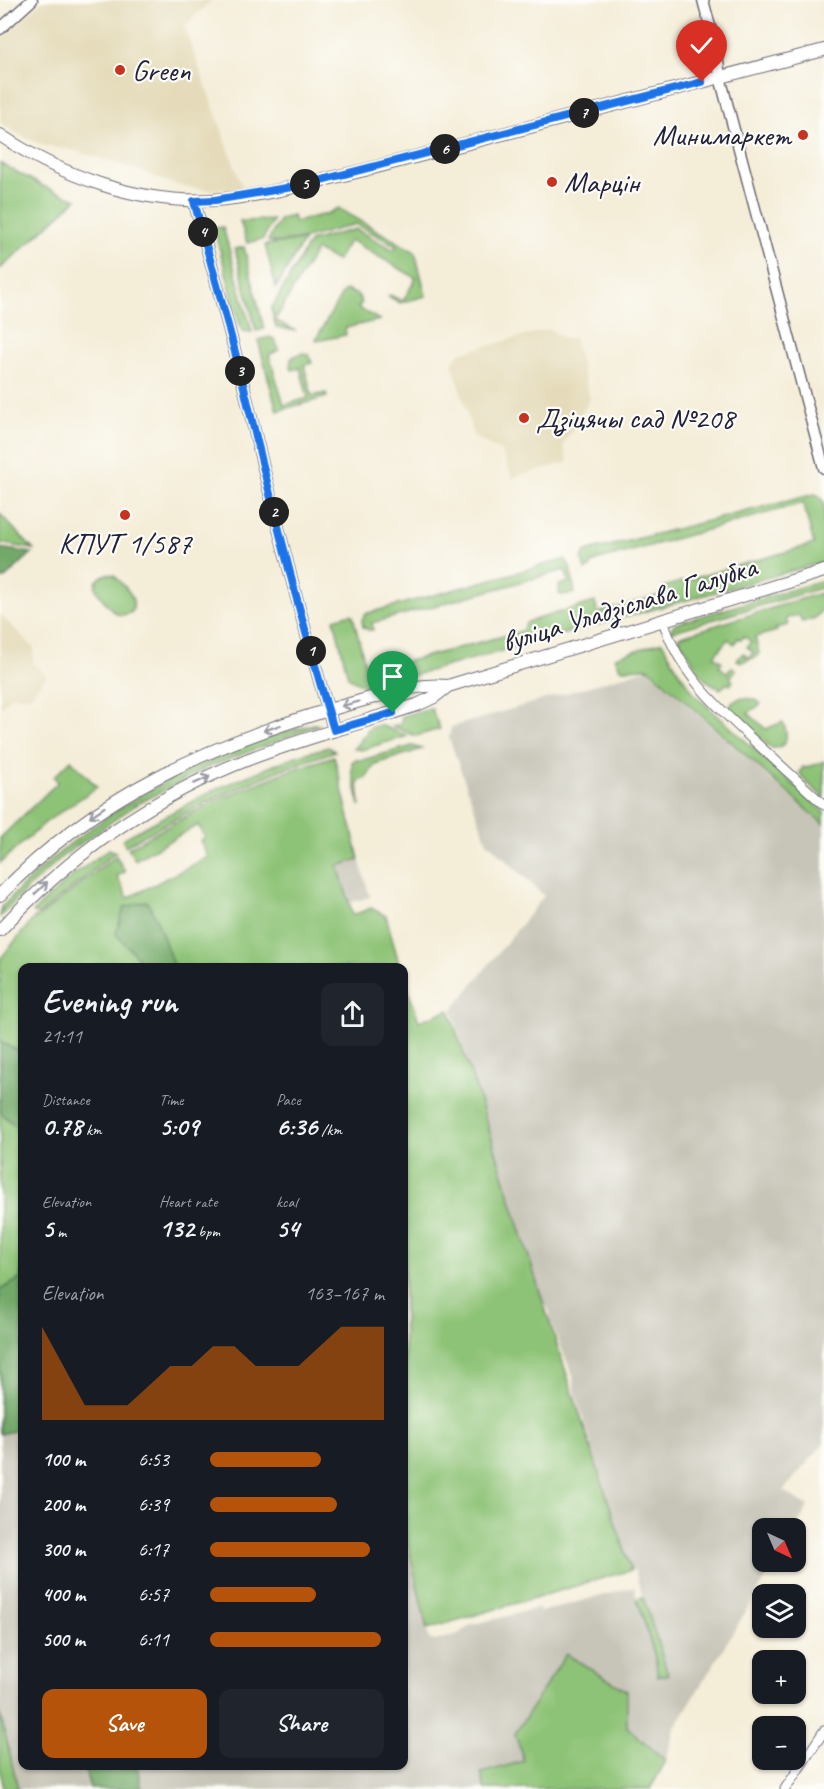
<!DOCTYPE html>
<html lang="en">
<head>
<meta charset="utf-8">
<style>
  body { margin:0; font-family:Caveat,sans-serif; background:#20242c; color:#f1f3f6; height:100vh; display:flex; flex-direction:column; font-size:22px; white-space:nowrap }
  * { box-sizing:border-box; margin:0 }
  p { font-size:20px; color:#9ea1a6 }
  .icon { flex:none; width:33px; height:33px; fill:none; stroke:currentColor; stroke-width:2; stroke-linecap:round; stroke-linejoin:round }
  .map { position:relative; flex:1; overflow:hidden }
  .drawer { position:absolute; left:18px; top:963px; width:390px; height:807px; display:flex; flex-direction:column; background:#171b24; border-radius:12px; box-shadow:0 2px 4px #0004 }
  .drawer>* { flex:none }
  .needle { width:39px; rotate:136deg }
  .buttons { position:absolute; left:752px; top:1518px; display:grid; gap:12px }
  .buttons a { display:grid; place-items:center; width:54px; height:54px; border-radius:12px; background:#171b24; box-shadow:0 2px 4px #0004; font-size:30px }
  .pin { position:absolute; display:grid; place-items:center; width:51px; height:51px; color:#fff; margin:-62px -26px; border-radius:50% 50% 50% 0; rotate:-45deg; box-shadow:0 0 6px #0007 }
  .pin .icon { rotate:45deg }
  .km { position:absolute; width:30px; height:30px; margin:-15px; border-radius:50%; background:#222; color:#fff; font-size:16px; line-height:30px; text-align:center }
  .round { display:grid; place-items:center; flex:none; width:63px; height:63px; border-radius:12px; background:#20242c }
  .headline { display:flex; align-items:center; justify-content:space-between; height:102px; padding:0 24px }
  h1 { font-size:33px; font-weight:700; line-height:45px }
  .metrics { display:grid; grid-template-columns:repeat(3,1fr); gap:9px; height:102px; padding:6px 24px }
  .metrics div { display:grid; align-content:center }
  .metrics b { font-size:26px; font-weight:700 }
  .metrics small { font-size:16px; font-weight:400 }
  .metrics p { font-size:16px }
  .chart { height:168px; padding:12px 24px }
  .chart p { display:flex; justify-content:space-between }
  .chart svg { width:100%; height:108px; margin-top:6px; fill:#b45309; opacity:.7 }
  .action { display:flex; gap:12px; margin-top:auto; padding:12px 24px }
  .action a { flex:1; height:69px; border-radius:12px; background:#b45309; color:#fff; font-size:24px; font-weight:700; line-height:69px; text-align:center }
  .action a+a { background:#20242c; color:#f1f3f6 }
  ul { padding:0 24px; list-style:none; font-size:20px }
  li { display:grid; grid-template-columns:96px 72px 1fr; align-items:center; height:45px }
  li i { height:15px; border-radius:8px; background:#b45309 }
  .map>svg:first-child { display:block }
</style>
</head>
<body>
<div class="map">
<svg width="824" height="1789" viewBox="0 0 824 1789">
  <rect width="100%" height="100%" fill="#fdfcf7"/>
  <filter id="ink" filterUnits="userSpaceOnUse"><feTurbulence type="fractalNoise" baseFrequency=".0167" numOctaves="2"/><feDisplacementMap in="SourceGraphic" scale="12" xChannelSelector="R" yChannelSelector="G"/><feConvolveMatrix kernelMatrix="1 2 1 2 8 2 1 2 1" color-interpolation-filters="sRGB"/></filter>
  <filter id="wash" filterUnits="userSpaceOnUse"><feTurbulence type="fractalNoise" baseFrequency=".008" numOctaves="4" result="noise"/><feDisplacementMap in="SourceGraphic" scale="24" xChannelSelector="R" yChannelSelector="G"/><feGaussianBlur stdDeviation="1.35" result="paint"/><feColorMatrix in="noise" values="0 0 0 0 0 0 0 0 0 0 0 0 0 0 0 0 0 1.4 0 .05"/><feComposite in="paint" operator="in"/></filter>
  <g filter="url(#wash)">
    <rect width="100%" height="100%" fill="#f4edd8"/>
    <!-- built -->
    <g fill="#e5dbba">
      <polygon points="43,0 212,0 184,26 243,189 207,190 176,185 132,168 75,151 46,146 25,138 0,123 0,39"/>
      <polygon points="549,329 566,339 574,337 590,399 563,445 568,462 512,478 502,452 474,437 452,362 460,353"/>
      <polygon points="0,614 34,648 33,663 47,676 30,696 11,696 0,708"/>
    </g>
    <!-- industrial -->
    <g fill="#c7c5b8">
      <polygon points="647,669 824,827 824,1443 783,1491 808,1506 795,1530 795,1528 762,1528 762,1562 776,1562 674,1729 666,1761 627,1727 566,1654 557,1670 524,1761 481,1773 485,1789 18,1789 0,1712 0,1434 22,1429 22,1766 404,1766 404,1536 429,1639 435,1641 458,1634 471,1625 538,1608 540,1612 634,1587 655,1657 658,1677 667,1674 634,1569 631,1570 575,1392 573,1376 550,1320 550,1311 543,1302 452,1010 544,896 487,842 449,738 451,727"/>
      <polygon points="359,859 370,897 349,903 337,866"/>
    </g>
    <!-- green -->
    <g fill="#8dc376" stroke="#587258" stroke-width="1.5">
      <polygon points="0,163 47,188 77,199 0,269"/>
      <path d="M338,208L415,252L426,296L400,303L388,296L390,295L403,301L416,278L350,240L337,261L316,250L275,320L296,331L276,327L271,309L310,241L356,229L394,250L396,246L356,224C334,230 289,246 268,241L280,219L293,216L295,222L329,213Z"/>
      <polygon points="273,220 263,239 247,243 240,221"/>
      <polygon points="223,227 252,332 243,332 240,326 214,228"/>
      <polygon points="304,240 276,288 265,245"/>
      <polygon points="244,247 264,329 256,331 235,249"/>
      <polygon points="346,290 358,295 362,302 358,308 380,320 345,328 346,335 317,341 316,339 343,292"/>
      <path d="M270,337L275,340L279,350L269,355L284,405L308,398L300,368L292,370C287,357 294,355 305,353L309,355L312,363L304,365L312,396L326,393L327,397L277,411L258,340Z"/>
      <polygon points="815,494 819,496 824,503 824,562 368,688 348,677 334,619 351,614 353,616 367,672 522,631 526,623 530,621 595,602 598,613 664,594 663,587 814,544 803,503 596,561 592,563 590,568 585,570 582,559 585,552"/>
      <polygon points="0,514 33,549 0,543"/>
      <polygon points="565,559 570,567 575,593 561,595 559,593 559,585 569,582 565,570 372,623 373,630 368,630 363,627 362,620 365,614"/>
      <path d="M107,574L114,575C124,587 138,596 132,612C127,614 123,616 118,614C113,612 110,608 107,604C97,593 87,582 107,574Z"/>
      <polygon points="824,580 824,587 671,632 672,627 675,624"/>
      <polygon points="824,592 824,607 815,618 802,622 799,615 786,618 788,625 776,628 777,631 755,637 759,653 756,657 741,662 737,660 743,653 749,658 753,652 747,647 751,642 744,636 741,640 738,638 734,644 728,639 714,656 722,662 719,666 727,673 732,667 736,670 730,678 733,681 730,685 728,683 720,689 704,679 678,637"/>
      <polygon points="662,642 679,672 696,696 824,812 824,825 648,668 620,669 615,657"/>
      <path d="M740,698L755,699L761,704L748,713L766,729L783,722C788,735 789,749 771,748L730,712L729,708L733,702Z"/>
      <polygon points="431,708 440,729 416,736 392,726 401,724 402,716"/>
      <path d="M314,724L319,725L206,768L134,806L63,856L30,886L0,917L2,907C85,817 196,755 314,724Z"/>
      <polygon points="380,725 408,736 361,750 354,748 370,728"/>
      <polygon points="412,746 422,749 375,764 366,778 358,781 360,806 352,772 352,762 355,760 362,760"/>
      <polygon points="328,747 335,751 280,770 206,802 125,846 123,840 126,837 216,789 296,756"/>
      <polygon points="334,756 359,859 338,866 353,915 371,908 386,916 400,967 22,968 22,1429 0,1434 0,959 35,917 37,918 116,856 125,872 117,876 128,898 208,857 200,841 205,837 198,825 135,860 128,848 210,803 285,772"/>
      <polygon points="71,760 97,787 46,822 0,863 0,838 58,782 54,777"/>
      <polygon points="824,761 824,798 802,778 800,772 803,767 806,768"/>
      <polygon points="109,849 116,852 38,915 33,912 72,876"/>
      <polygon points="404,977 419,1021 449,1010 477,1091 543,1302 631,1570 427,1629 404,1528"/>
      <polygon points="643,1597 668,1674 658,1677 655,1657 637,1599"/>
      <polygon points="566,1654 627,1691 627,1727 666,1761 650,1789 485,1789 481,1773 524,1761 515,1734"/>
      <polygon points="0,1712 18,1789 4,1789 0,1771"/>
    </g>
    <!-- forest -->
    <g fill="#72a967" stroke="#4a6651" stroke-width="1.5">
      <polygon points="0,548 32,553 4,579 0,580"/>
      <polygon points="147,901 157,920 174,967 139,967 138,958 116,934 124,907"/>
      <polygon points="0,1042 22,1052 22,1132 0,1112"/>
      <polygon points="22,1267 22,1429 0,1434 0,1290 20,1279"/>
      <polygon points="84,1766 137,1766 142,1789 90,1789"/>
    </g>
  </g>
  <g filter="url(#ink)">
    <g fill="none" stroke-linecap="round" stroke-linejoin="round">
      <!-- minor casing -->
      <g stroke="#6c6972" stroke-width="11">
        <g id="minor">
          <path d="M663,620C678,671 715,705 752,739C776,761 800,783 824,805"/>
          <polyline points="785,1789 824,1731"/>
        </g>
      </g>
      <!-- tertiary casing -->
      <g stroke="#6c6972" stroke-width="13">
        <g id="tertiary">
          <polyline points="703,0 717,53 720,77 824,468"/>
          <polyline points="0,29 32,0"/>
          <path d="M194,201C212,268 232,336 248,404C274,513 301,622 334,730"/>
        </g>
      </g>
      <!-- secondary casing -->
      <g stroke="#6c6972" stroke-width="14">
        <g id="secondary">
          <path d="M0,135C61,176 138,204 212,200C262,197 316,181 365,170L824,50"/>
          <path d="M0,895C96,794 214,742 346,705C381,696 411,683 448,686"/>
          <path d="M0,930C71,854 151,797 249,759C304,738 361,723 417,705L434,697L448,686L824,571"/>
        </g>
      </g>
      <!-- minor -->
      <use href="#minor" stroke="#fff" stroke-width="9"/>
      <!-- tertiary -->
      <use href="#tertiary" stroke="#fff" stroke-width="10"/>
      <!-- secondary -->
      <use href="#secondary" stroke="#fff" stroke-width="12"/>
    </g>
    <!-- one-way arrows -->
    <defs><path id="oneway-shaft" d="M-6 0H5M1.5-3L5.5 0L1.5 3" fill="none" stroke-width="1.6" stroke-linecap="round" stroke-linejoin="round" transform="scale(1.5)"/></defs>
    <g stroke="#9c9ca7">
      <use href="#oneway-shaft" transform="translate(350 704) rotate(165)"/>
      <use href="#oneway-shaft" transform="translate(272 728) rotate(162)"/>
      <use href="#oneway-shaft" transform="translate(202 780) rotate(-25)"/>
      <use href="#oneway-shaft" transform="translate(97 812) rotate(146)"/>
      <use href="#oneway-shaft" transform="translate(41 888) rotate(-44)"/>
    </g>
  </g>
  <g fill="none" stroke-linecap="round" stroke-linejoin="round" filter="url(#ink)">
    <!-- route casing -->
    <g stroke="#fff" stroke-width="12">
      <path id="route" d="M393,713L334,730C301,622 274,513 248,404C232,336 212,268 194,201L215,200L298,186L702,82"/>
    </g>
    <!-- route -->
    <use href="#route" stroke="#1a73e8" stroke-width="8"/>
  </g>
  <!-- markers -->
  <g fill="#c8321e" stroke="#fdfcf7" stroke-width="2">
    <circle cx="120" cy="70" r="6"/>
    <circle cx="803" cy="135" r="6"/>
    <circle cx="552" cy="182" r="6"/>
    <circle cx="524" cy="418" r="6"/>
    <circle cx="125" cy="515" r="6"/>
  </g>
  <g text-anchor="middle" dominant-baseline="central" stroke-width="4.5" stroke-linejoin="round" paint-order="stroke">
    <!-- poi labels -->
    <g font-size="30" fill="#22223b" stroke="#fdfcf7" text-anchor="start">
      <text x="132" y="70">Green</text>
      <text x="791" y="135" text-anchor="end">Минимаркет</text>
      <text x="564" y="182">Марцін</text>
      <text x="536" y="418">Дзіцячы сад №208</text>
      <text x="125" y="543" text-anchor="middle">КПУТ 1/587</text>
    </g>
    <!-- street labels -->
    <g font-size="30" fill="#22223b" stroke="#fdfcf7">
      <text transform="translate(629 604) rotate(-17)">вуліца Уладзіслава Галубка</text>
    </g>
  </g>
</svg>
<div class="buttons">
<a><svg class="needle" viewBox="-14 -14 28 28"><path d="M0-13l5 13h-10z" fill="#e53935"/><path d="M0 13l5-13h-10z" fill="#9ea1a6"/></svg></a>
<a><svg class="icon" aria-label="layers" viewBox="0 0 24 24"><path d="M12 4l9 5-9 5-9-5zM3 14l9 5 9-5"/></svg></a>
<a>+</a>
<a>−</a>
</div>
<div class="pin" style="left:393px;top:713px;background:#1e9e55"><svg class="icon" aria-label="arrive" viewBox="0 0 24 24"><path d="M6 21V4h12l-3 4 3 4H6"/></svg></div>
<div class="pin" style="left:702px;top:82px;background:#d93025"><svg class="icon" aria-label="check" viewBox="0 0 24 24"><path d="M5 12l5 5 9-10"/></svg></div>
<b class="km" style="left:311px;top:651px">1</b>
<b class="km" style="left:274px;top:512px">2</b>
<b class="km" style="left:240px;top:371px">3</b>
<b class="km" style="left:203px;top:232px">4</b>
<b class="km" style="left:305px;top:184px">5</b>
<b class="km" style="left:445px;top:149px">6</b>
<b class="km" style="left:584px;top:113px">7</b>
<section class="drawer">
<div class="headline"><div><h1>Evening run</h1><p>21:11</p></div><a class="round"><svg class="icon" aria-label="share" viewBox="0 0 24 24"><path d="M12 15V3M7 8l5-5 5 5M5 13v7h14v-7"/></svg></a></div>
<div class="metrics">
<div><p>Distance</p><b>0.78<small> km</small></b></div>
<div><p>Time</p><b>5:09</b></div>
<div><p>Pace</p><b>6:36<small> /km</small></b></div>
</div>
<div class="metrics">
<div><p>Elevation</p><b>5<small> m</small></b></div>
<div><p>Heart rate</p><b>132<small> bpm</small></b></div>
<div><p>kcal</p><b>54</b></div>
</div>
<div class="chart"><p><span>Elevation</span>163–167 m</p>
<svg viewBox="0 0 160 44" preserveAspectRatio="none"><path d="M0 44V6L10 22L20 38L30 38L40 38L50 30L60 22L70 22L80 14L90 14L100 22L110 22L120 22L130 14L140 6L150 6L160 6V44z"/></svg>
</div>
<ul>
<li><b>100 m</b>6:53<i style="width:64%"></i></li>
<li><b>200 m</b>6:39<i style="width:73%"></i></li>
<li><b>300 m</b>6:17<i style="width:92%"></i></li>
<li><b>400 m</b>6:57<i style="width:61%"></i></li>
<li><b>500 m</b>6:11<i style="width:98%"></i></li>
</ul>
<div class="action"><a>Save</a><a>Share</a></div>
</section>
</div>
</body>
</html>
